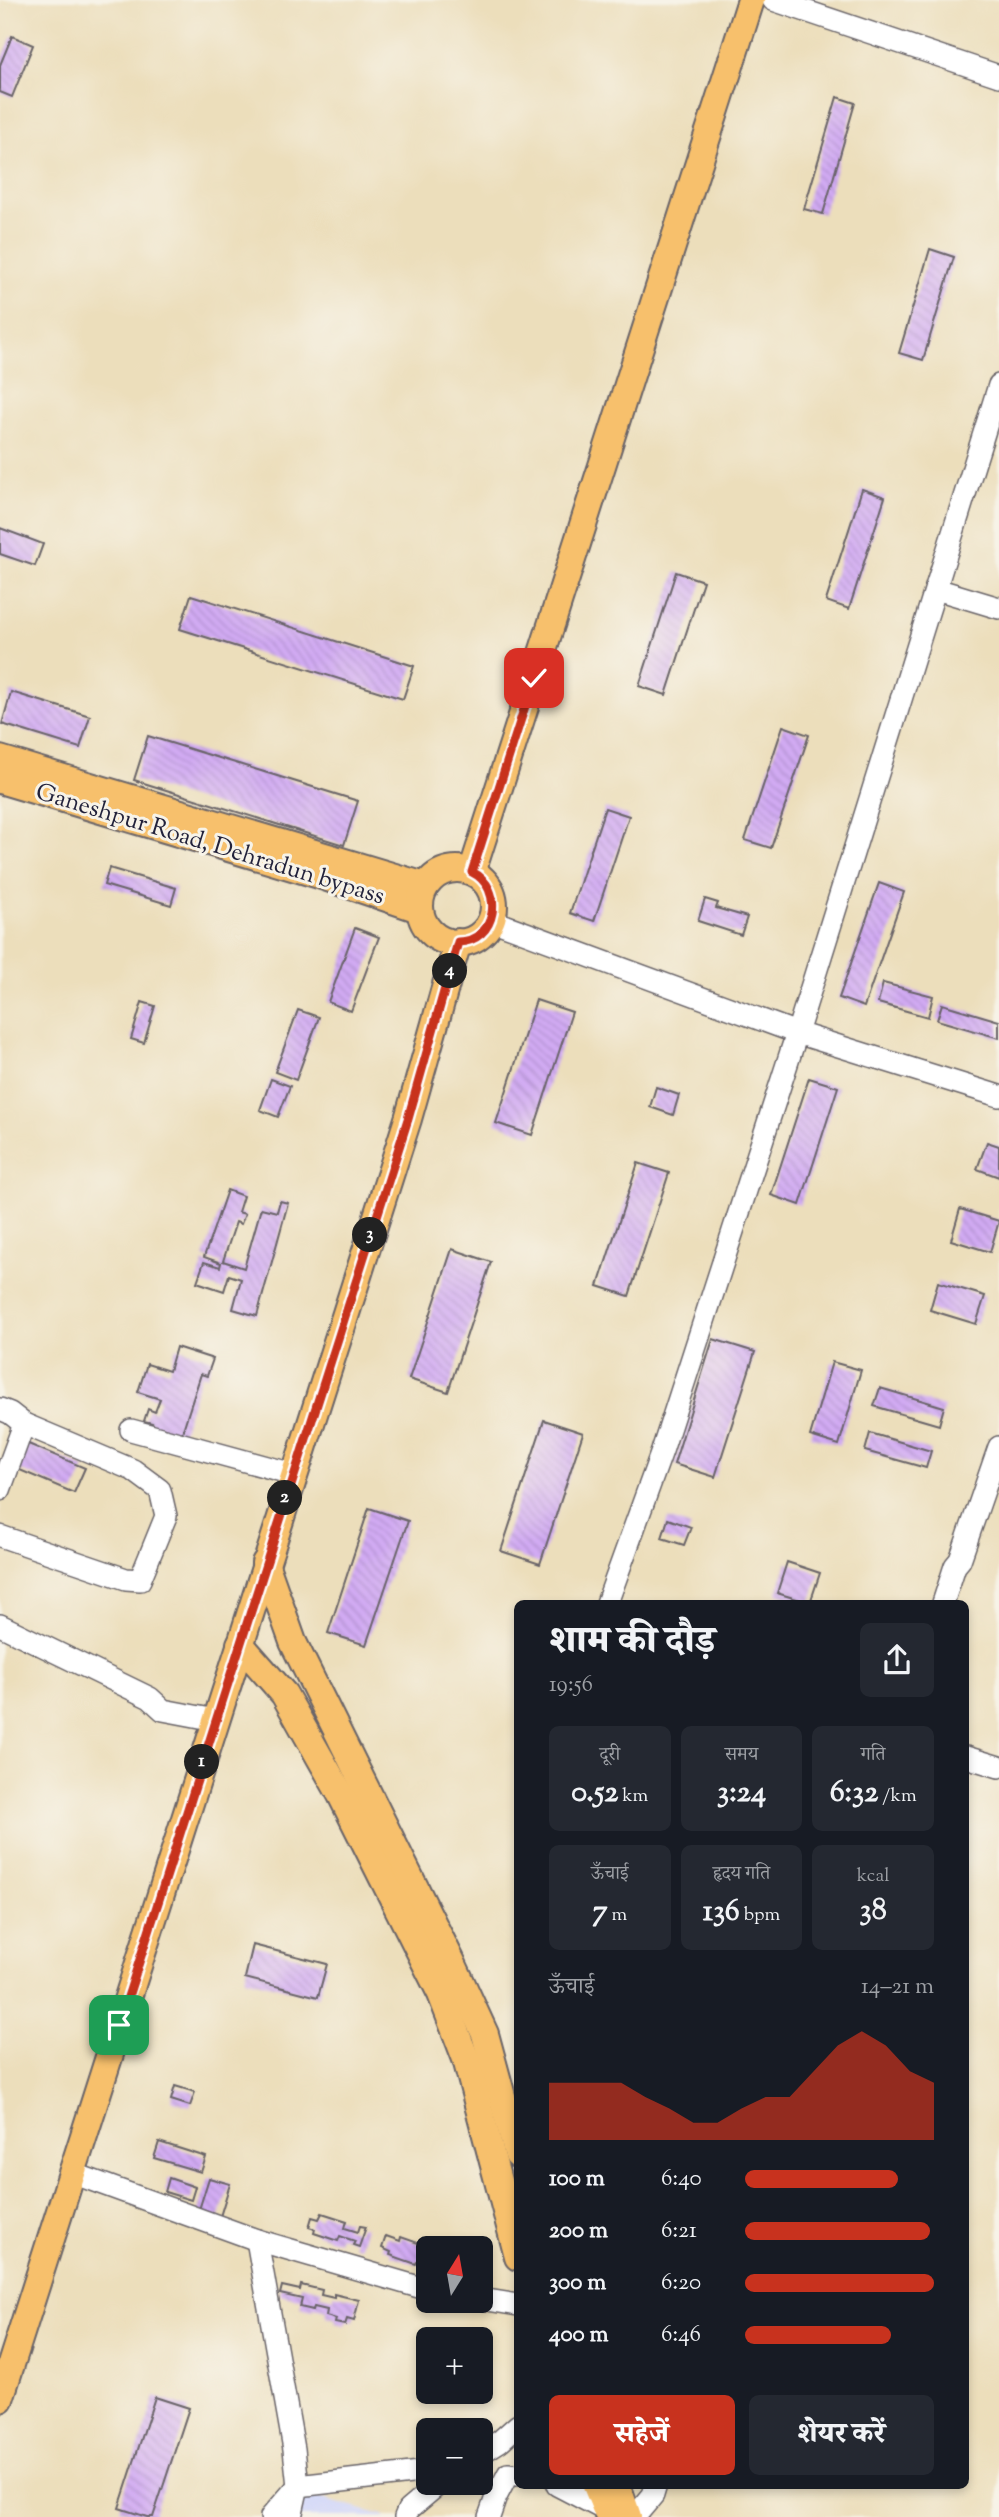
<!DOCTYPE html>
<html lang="hi">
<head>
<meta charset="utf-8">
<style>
  body { margin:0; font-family:"Sorts Mill Goudy","Noto Serif Devanagari",serif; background:#242831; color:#f1f3f6; height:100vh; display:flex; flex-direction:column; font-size:26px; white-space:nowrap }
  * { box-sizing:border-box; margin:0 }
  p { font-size:23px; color:#9ea1a6 }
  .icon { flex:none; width:38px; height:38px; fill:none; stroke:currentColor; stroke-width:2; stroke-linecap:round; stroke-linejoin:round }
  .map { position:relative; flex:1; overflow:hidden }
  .details { position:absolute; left:514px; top:1600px; width:455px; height:889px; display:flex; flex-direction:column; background:#171b24; border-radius:10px; box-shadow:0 4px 10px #0003 }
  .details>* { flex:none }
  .needle { width:46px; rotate:11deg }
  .buttons { position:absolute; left:416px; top:2236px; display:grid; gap:14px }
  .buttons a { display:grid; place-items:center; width:77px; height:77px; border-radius:10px; background:#171b24; box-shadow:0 4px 10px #0003; font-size:35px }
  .pin { position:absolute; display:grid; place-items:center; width:60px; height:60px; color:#fff; margin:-30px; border-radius:14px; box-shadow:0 4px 10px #0006 }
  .km { position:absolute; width:35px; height:35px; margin:-18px; border-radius:50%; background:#222; color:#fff; font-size:19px; line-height:35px; text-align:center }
  .round { display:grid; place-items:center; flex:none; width:74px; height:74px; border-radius:10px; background:#242831 }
  .headline { display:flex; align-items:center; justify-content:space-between; height:119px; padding:0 35px }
  h1 { font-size:38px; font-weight:800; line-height:52px }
  .figures { display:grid; grid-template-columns:repeat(3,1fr); gap:10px; height:119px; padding:7px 35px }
  .figures div { display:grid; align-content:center; border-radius:10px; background:#242831; text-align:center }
  .figures b { font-size:30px; font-weight:800 }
  .figures small { font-size:19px; font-weight:400 }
  .figures p { font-size:19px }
  .chart { height:196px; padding:14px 35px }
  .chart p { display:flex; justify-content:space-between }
  .chart svg { width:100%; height:126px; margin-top:7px; fill:#c8321e; opacity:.7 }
  .primary-button { display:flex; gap:14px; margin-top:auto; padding:14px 35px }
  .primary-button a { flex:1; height:80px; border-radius:10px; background:#c8321e; color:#fff; font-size:28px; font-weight:800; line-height:80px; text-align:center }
  .primary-button a+a { background:#242831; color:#f1f3f6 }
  ul { padding:0 35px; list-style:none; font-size:23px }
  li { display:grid; grid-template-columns:112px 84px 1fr; align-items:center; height:52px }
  li i { height:18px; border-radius:9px; background:#c8321e }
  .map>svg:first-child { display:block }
</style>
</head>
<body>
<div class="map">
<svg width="999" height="2517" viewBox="0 0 999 2517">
  <defs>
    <pattern id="building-back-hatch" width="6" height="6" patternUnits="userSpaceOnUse" patternTransform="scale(1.75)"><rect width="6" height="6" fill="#d1aaf3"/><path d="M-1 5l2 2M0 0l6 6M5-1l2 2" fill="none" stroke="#b392d1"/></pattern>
  </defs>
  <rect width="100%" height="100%" fill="#f7f3e8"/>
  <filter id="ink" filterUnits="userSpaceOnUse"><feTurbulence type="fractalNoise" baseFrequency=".0143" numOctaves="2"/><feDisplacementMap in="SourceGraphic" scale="14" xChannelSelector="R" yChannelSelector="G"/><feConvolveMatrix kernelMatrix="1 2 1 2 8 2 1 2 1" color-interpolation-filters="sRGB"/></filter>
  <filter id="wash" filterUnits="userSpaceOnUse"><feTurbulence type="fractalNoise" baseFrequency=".00686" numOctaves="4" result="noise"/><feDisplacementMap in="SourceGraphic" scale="28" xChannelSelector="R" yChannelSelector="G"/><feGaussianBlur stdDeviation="1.57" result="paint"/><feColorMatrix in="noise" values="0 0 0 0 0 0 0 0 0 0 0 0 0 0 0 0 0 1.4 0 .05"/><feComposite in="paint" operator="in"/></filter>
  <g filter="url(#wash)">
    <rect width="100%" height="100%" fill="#ecdebb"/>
    <!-- built -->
    <polygon fill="#d3d8f9" points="308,2495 389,2517 290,2517"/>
    <g id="blocks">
      <!-- building -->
      <g fill="url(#building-back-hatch)">
        <polygon points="12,36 33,45 12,97 0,92 0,65"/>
        <polygon points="837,97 855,103 823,214 804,209"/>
        <polygon points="930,249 954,257 923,360 899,353"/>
        <polygon points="862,489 885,497 849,609 826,601"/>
        <polygon points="0,528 43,544 35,566 0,554"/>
        <polygon points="676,572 703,581 666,695 639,686"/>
        <polygon points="191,595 414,666 403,699 180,629"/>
        <polygon points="11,692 90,716 80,748 2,724"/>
        <polygon points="783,726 809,735 771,848 745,840"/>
        <polygon points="148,736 358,801 344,845 134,780"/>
        <polygon points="605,808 629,816 594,921 570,913"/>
        <polygon points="109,868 176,888 171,905 104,885"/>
        <polygon points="879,883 904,892 864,1007 839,998"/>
        <polygon points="705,899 718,903 716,908 747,917 741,935 698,921"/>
        <polygon points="355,928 379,937 351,1011 328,1002"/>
        <polygon points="883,983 933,996 928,1017 878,1003"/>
        <polygon points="536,1000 572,1012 532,1135 496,1123"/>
        <polygon points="142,1002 155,1006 144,1043 131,1039"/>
        <polygon points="942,1004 999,1021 999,1038 937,1020"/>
        <polygon points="298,1010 319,1017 296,1080 275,1072"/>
        <polygon points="809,1078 838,1087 800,1205 771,1195"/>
        <polygon points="271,1079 290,1086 278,1117 260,1110"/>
        <polygon points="656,1087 679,1095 673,1115 650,1107"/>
        <polygon points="987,1142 999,1146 999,1177 977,1169"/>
        <polygon points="638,1163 669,1173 629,1296 598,1286"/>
        <polygon points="227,1190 243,1196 238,1212 245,1214 241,1224 236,1222 223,1261 244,1268 261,1208 277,1212 280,1201 288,1203 257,1316 233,1309 241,1279 229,1275 224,1291 197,1282 204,1262 220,1267 221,1263 204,1257"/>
        <polygon points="960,1209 999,1221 990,1252 951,1240"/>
        <polygon points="452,1249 491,1262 448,1392 409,1379"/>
        <polygon points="938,1282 985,1296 976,1324 930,1310"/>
        <polygon points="713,1339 755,1352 715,1477 674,1464"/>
        <polygon points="176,1347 213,1359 207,1376 201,1374 179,1442 151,1426 152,1423 144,1421 148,1409 155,1412 160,1399 138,1392 147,1364 169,1371"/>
        <polygon points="832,1362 861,1370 839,1445 810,1436"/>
        <polygon points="880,1388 944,1407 939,1425 874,1406"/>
        <polygon points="544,1420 583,1433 540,1564 501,1551"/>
        <polygon points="870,1433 931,1451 926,1468 865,1451"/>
        <polygon points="26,1443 85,1468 74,1493 15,1468"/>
        <polygon points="369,1508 408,1521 366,1645 328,1633"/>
        <polygon points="668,1519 691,1527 684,1545 662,1538"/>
        <polygon points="787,1562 820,1573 810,1603 777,1593"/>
        <polygon points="253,1945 327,1964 318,1997 245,1978"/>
        <polygon points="175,2086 195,2092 190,2106 171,2100"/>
        <polygon points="159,2142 206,2157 201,2172 154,2158"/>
        <polygon points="169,2178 195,2187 191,2200 165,2192"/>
        <polygon points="209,2178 230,2184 218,2223 197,2216"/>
        <polygon points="322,2213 347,2221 345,2228 358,2232 360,2226 366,2227 359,2247 353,2245 355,2241 340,2236 338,2241 314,2233 315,2229 309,2227 312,2217 319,2219"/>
        <polygon points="386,2236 400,2241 401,2237 424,2245 422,2251 429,2253 429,2266 417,2262 416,2264 390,2255 391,2252 382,2248"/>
        <polygon points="301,2285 322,2290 321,2295 334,2298 334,2294 359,2300 354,2321 347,2319 345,2325 335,2323 336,2319 326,2316 327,2310 314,2307 313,2310 300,2307 302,2299 280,2294 282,2286 300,2290"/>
        <polygon points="155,2397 189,2408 153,2517 147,2517 119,2508"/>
      </g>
    </g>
  </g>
  <g filter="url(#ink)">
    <use href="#blocks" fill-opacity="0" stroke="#696468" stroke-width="2"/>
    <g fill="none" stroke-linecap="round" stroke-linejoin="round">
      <!-- minor casing -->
      <g stroke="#696468" stroke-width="24">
        <g id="minor">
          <polyline points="773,0 999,76"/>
          <polyline points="936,589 999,608"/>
          <polyline points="491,920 797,1033 999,1096"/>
          <polyline points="0,1409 10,1413 24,1424 133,1470 160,1490 166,1516 140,1580 126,1579 0,1536"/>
          <polyline points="131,1430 293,1474"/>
          <polyline points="0,1490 24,1424"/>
          <polyline points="607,1603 662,1451 797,1033 999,385"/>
          <polyline points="943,1603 955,1566 960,1560 999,1447"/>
          <polyline points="0,1625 150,1698 163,1710 216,1720"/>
          <polyline points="966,1757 999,1767"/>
          <polyline points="72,2173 257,2240 429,2290"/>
          <polyline points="257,2240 294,2449 298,2486 291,2517"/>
          <polyline points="481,2299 518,2305"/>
          <polyline points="481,2453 500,2441 518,2425"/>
          <polyline points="557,2485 607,2511 637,2514 653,2495 656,2485"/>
          <polyline points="271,2517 298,2486 429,2471"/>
          <polyline points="405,2517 408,2510 440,2483"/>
          <polyline points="489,2517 496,2497 508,2474 518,2475"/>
        </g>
      </g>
      <!-- major casing -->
      <g stroke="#696468" stroke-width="30">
        <g id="major">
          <polyline points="0,759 425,886"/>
          <polyline points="0,780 316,874 419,909"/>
          <circle cx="457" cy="906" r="37"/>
          <polyline points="472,872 751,0"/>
          <polyline points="265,1563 293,1642 451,1960 485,2034 518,2155"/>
          <polyline points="240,1644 284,1694 341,1795 441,1994 466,2059 518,2257"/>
          <polyline points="0,2399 408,1119 458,942"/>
          <polyline points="596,2485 609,2517"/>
          <polyline points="617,2485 628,2517"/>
        </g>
      </g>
      <!-- minor -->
      <use href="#minor" stroke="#fff" stroke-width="21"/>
      <!-- major -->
      <use href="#major" stroke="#f7c06c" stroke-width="26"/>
    </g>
  </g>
  <g fill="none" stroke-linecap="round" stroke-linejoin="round" filter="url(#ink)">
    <!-- route casing -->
    <g stroke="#fff" stroke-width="14">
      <path id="route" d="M119,2025L408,1119L458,942C497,942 505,888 472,872L534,678"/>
    </g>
    <!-- route -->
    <use href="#route" stroke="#c8321e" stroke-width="9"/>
  </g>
  <g text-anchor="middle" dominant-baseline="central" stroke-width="6" stroke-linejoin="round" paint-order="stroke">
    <!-- street labels -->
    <g font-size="24" fill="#22223b" stroke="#f7f3e8">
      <text transform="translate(210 845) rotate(17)">Ganeshpur Road, Dehradun bypass</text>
    </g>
  </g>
</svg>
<div class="buttons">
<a><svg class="needle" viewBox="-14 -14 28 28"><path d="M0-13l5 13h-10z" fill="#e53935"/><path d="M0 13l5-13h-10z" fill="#9ea1a6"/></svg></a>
<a>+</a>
<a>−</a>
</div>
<div class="pin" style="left:119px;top:2025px;background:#1e9e55"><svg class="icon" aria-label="arrive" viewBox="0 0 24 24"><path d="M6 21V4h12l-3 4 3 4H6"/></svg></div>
<div class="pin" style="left:534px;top:678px;background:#d93025"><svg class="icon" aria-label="check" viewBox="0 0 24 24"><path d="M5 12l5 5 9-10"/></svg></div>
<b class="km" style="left:202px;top:1762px">1</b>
<b class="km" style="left:285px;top:1498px">2</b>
<b class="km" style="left:370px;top:1235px">3</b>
<b class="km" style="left:450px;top:971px">4</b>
<section class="details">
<div class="headline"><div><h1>शाम की दौड़</h1><p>19:56</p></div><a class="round"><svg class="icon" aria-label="share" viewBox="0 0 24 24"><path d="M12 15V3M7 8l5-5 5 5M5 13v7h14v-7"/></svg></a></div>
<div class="figures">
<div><p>दूरी</p><b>0.52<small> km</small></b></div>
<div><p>समय</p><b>3:24</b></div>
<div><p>गति</p><b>6:32<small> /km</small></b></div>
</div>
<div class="figures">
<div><p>ऊँचाई</p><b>7<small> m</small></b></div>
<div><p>हृदय गति</p><b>136<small> bpm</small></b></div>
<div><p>kcal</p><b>38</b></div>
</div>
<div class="chart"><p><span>ऊँचाई</span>14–21 m</p>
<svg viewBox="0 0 160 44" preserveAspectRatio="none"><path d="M0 44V24L10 24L20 24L30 24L40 29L50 33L60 38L70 38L80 33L90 29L100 29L110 20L120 11L130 6L140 11L150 20L160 24V44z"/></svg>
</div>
<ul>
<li><b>100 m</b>6:40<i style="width:81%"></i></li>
<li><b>200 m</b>6:21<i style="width:98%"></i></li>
<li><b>300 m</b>6:20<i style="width:100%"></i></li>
<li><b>400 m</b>6:46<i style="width:77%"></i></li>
</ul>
<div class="primary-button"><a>सहेजें</a><a>शेयर करें</a></div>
</section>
</div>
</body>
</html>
